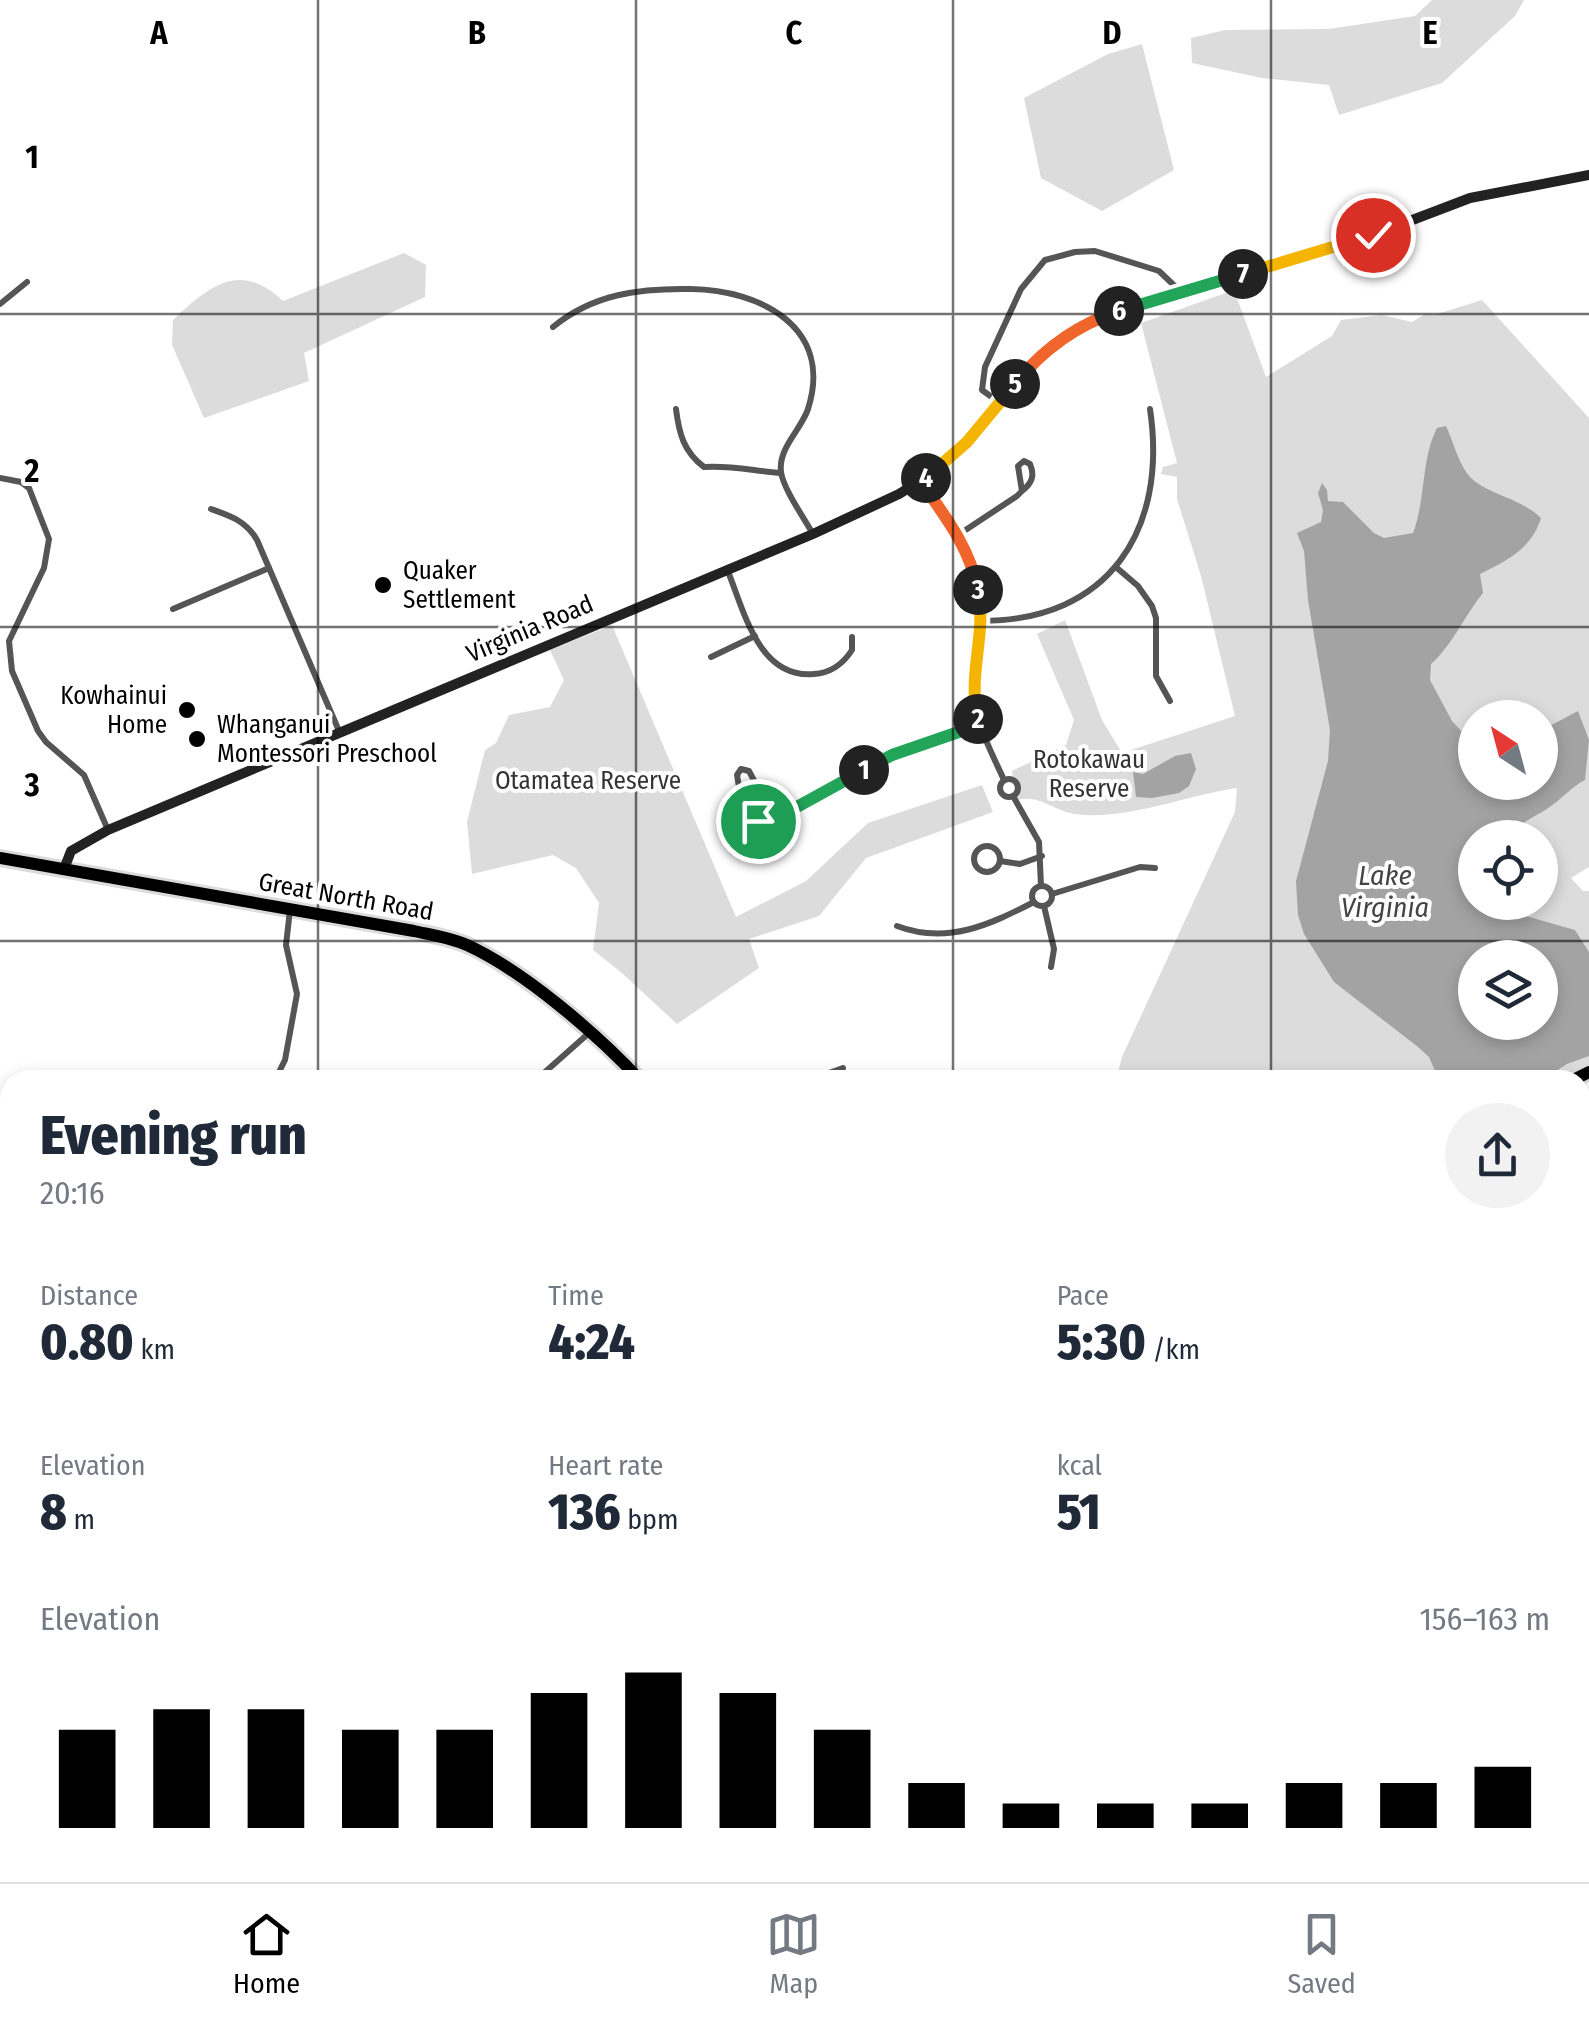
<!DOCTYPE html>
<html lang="en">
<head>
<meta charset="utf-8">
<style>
  body { margin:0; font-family:"Fira Sans Condensed",sans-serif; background:#f2f2f3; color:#1f2937; height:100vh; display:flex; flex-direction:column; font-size:38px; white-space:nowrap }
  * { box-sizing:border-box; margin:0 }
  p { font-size:32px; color:#747a83 }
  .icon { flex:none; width:55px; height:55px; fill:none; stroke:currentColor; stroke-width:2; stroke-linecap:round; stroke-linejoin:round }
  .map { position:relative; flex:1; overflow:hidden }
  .sheet { position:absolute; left:0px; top:1070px; width:1590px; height:812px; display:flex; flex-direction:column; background:#fff; border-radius:30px 30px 0 0; box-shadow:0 5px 15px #0003 }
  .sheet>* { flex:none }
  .needle { width:65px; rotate:324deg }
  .buttons { position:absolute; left:1458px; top:700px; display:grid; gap:20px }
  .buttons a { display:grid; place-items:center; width:100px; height:100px; border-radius:50%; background:#fff; box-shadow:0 5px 15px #0003; font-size:50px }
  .pin { position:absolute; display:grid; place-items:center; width:85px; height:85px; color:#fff; margin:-42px; border:5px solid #fff; border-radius:50%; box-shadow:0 2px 10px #0007 }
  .km { position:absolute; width:50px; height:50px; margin:-25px; border-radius:50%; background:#222; color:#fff; font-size:28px; line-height:50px; text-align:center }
  .round { display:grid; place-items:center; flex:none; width:105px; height:105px; border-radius:52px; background:#f2f2f3 }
  .headline { display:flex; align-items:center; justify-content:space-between; height:170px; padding:0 40px }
  h1 { font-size:55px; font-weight:800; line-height:75px }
  .metrics { display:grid; grid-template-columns:repeat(3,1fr); gap:15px; height:170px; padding:10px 40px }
  .metrics div { display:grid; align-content:center }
  .metrics b { font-size:50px; font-weight:800 }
  .metrics small { font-size:28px; font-weight:400 }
  .metrics p { font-size:28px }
  .chart { height:280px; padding:20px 40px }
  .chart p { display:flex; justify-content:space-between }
  .chart svg { width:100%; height:180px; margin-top:10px; stroke:#000; stroke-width:6 }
  .tab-bar { display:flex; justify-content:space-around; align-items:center; height:140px; border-top:2px solid #e0e1e3; background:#fff; font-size:28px; color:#747a83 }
  .tab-bar a { display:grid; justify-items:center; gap:5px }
  .tab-bar .active { color:#000 }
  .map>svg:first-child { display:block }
</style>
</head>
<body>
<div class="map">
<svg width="1589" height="1882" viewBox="0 0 1589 1882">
  <rect width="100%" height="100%" fill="#fff"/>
  <!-- green -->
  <g fill="#dcdcdc" fill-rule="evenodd">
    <polygon points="1432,0 1524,0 1515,16 1442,83 1339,115 1329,85 1262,78 1192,63 1191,38 1225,30 1329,29 1415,16"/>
    <polygon points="1142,44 1174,170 1102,211 1041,178 1024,98 1108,54"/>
    <path d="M404,253L426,265L425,297L304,353L309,381L204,418L172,345L173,320C209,286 240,260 283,301Z"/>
    <path d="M1234,290L1266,377L1332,336L1341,320L1382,315L1412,322L1425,314L1434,315L1482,300L1589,418V867L1571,878L1583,891H1589V1064L1561,1080H1116L1122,1057L1235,812L1237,788C1187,795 1126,821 1075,814C1052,810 1040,794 1016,800L1012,771L1066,745L1074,720L1037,634L1065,620L1102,720L1122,753L1235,716L1201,576L1177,499V477L1161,474L1163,467L1177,463L1141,323ZM1475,718H1540V782H1475ZM1475,838H1540V902H1475ZM1475,958H1540V1022H1475Z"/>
    <polygon points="612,625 736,917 806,881 868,823 982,785 993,812 866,858 819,916 749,939 759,968 677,1024 622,973 593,950 599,903 576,868 553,855 472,874 467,822 485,750 496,743 509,715 550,707 564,680 550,650"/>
    <polygon points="1589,1535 1589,1681 1580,1680 1580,1541"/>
    <polygon points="703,1873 703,1872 987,1873 986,1882 698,1882"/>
  </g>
  <!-- water -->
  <g fill="#a3a3a3" fill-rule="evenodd">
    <path d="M1446,426C1453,441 1459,465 1470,477C1488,495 1519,497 1541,518C1532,548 1507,561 1480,574L1483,593C1465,615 1451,647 1431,664L1430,680L1452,721L1475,746V782H1540V731L1578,711L1589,740L1585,780C1571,787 1563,798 1551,806C1533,819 1524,818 1512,837L1475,838V902L1521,903L1522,915L1575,930L1589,952V1056L1567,1064L1542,1080H1439L1429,1057L1418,1047L1334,982L1304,934L1298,915L1296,881L1328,761L1330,730L1308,600L1304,551L1297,533L1321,522L1323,510L1318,493L1322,483L1327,490L1328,501L1343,502L1374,533L1384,538L1413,533C1426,499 1421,459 1437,428ZM1475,958H1540V1022H1475Z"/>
    <polygon points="1191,753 1196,769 1189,786 1179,793 1152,798 1136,797 1133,772 1143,774 1175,756"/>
  </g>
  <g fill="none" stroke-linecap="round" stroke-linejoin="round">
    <!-- highway casing -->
    <g stroke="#dbdbdb" stroke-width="18">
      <g id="highway">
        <path d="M0,858L414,931C432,935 451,938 467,945C524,971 597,1034 640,1080"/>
        <polyline points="1573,1080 1589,1072"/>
      </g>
    </g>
    <!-- street -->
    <g stroke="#555" stroke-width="6">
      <polyline points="0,304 27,282"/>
      <path d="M553,327C593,294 640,288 691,289C760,290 834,327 808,409C801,430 778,448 781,472C783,488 804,518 813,534"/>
      <polyline points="1000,403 982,390 985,367 1021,289 1045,260 1075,252 1095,251 1159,271 1181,292"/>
      <path d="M676,409C679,434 684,452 704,467C730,465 754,471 781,473"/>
      <polyline points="0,478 21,482 29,488 49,539 44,568 9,641 12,671 38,731 46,742 84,775 108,830"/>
      <path d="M921,482C941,512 966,541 976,576C986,614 972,647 973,685C973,719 990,749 1004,780"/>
      <path d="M211,509C231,516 246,521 257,540L339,731"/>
      <path d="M958,535L1017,496L1022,491L1018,466L1024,461L1030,464C1035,476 1032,483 1022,491"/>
      <polyline points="1117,568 1138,586 1152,606 1156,618 1156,676 1170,701"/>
      <path d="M727,569C744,610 758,679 814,674C831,673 843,664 852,650V637"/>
      <polyline points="173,609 269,568"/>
      <path d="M981,621C1109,621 1168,530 1150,409"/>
      <polyline points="711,657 755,636"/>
      <circle cx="1009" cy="788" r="9"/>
      <polyline points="1013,796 1039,842 1041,886"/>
      <polyline points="777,824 749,771 741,769 737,775 739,787 764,830 772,830 795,808 891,755 979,725"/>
      <circle cx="987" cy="859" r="13"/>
      <polyline points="1000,861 1020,864 1042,856"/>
      <circle cx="1042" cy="896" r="10"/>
      <polyline points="1052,894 1140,867 1155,868"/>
      <polyline points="1044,906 1054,949 1051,967"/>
      <path d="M897,926C947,945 989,925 1034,902"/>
      <polyline points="235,1076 252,1080"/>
      <polyline points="267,1080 279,1072 285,1060 297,994 286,945 290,910"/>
      <polyline points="536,1080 589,1033"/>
      <polyline points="809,1080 843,1068"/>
      <polyline points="1580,1276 1589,1276"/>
      <polyline points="1580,1452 1587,1408"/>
      <polyline points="1350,1872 1415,1882"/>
      <polyline points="1216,1882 1226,1872"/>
    </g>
    <!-- secondary -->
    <g stroke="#222" stroke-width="10">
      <polyline points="64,869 71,851 108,830 813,534 899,494 938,470 967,442 1040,356 1080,326 1140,304 1373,235 1470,198 1589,175"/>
      <polyline points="285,1882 292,1872"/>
    </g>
    <!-- highway -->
    <use href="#highway" stroke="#000" stroke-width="12"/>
  </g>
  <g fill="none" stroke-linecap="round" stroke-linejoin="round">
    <!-- split-1 casing -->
    <g stroke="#fff" stroke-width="20">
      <polyline id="split-1" points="758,821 764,830 772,830 795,808 864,770"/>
    </g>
    <!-- split-2 casing -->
    <g stroke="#fff" stroke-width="20">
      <polyline id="split-2" points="864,770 892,755 979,725 978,719"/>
    </g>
    <!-- split-3 casing -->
    <g stroke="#fff" stroke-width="20">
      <path id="split-3" d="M978,719C967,675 987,634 978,590"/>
    </g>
    <!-- split-4 casing -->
    <g stroke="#fff" stroke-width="20">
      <path id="split-4" d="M926,478L921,482C945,516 970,548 978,590"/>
    </g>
    <!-- split-5 casing -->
    <g stroke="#fff" stroke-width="20">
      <polyline id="split-5" points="926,478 967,442 1015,384"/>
    </g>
    <!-- split-6 casing -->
    <g stroke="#fff" stroke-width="20">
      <path id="split-6" d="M1015,384C1043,349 1076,325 1119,311"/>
    </g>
    <!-- split-7 casing -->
    <g stroke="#fff" stroke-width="20">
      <polyline id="split-7" points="1119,311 1243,274"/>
    </g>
    <!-- split-8 casing -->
    <g stroke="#fff" stroke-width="20">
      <polyline id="split-8" points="1243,274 1373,235"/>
    </g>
    <!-- split-1 -->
    <use href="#split-1" stroke="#22a559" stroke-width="12"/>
    <!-- split-2 -->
    <use href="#split-2" stroke="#22a559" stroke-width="12"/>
    <!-- split-3 -->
    <use href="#split-3" stroke="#f5b400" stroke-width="12"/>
    <!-- split-4 -->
    <use href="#split-4" stroke="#f0652b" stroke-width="12"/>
    <!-- split-5 -->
    <use href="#split-5" stroke="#f5b400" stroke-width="12"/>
    <!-- split-6 -->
    <use href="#split-6" stroke="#f0652b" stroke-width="12"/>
    <!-- split-7 -->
    <use href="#split-7" stroke="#22a559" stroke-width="12"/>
    <!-- split-8 -->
    <use href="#split-8" stroke="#f5b400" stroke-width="12"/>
  </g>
  <!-- grid -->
  <path fill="none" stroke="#000" stroke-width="2.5" stroke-opacity="0.55" d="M318,0V1080M636,0V1080M953,0V1080M1271,0V1080M0,314H1589M0,627H1589M0,941H1589M0,1255H10M1580,1255H1589M0,1568H10M1580,1568H1589M318,1872V1882M636,1872V1882M953,1872V1882M1271,1872V1882"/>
  <!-- markers -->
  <g fill="#000" stroke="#fff" stroke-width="4">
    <circle cx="383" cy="585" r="10"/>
    <circle cx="187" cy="710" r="10"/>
    <circle cx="197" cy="739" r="10"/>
  </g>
  <g text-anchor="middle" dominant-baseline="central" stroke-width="8" stroke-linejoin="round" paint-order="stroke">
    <!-- poi labels -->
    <g font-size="25" fill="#000" stroke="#fff" text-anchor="start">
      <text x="403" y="571">Quaker<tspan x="403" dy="29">Settlement</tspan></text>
      <text x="167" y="696" text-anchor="end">Kowhainui<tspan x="167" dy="29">Home</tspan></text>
      <text x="217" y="725">Whanganui<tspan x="217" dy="29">Montessori Preschool</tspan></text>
    </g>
    <!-- street labels -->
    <g font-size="25" fill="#000" stroke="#fff">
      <text transform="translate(530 629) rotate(-23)">Virginia Road</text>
      <text transform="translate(346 897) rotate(10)">Great North Road</text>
    </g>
    <!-- park labels -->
    <g font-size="25" fill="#333" stroke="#fff">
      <text x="1089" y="760">Rotokawau<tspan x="1089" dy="29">Reserve</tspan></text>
      <text x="588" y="781">Otamatea Reserve</text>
    </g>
    <!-- water labels -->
    <g font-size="28" font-style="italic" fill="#444" stroke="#fff">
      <text x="1385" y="875">Lake<tspan x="1385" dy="32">Virginia</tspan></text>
    </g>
  </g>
  <g font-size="32" text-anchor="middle" font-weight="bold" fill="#000" stroke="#fff" stroke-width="8" stroke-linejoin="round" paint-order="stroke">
    <text x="159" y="44">A</text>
    <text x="477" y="44">B</text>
    <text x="794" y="44">C</text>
    <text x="1112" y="44">D</text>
    <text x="1430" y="44">E</text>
    <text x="32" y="168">1</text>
    <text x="32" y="482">2</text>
    <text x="32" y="796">3</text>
  </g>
</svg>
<div class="buttons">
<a><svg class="needle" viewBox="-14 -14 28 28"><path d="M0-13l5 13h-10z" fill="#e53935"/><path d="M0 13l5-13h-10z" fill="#747a83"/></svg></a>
<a><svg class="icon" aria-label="locate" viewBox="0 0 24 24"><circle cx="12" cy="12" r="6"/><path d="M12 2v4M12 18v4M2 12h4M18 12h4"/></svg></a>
<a><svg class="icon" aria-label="layers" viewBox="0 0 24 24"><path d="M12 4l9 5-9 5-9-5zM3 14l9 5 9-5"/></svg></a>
</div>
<div class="pin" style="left:758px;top:821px;background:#1e9e55"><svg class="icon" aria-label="arrive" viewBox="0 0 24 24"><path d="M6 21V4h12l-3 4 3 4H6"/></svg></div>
<div class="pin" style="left:1373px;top:235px;background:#d93025"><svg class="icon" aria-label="check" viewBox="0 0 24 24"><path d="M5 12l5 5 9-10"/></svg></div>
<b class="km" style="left:864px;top:770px">1</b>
<b class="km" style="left:978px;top:719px">2</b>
<b class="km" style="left:978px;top:590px">3</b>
<b class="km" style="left:926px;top:478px">4</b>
<b class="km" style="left:1015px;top:384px">5</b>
<b class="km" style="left:1119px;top:311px">6</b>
<b class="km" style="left:1243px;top:274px">7</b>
<section class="sheet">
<div class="headline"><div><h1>Evening run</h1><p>20:16</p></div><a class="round"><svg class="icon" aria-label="share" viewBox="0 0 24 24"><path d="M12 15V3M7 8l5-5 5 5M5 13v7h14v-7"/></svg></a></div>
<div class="metrics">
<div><p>Distance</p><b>0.80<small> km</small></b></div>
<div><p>Time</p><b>4:24</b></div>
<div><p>Pace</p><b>5:30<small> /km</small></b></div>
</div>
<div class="metrics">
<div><p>Elevation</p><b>8<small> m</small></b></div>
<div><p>Heart rate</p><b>136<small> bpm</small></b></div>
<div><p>kcal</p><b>51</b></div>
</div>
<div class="chart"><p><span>Elevation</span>156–163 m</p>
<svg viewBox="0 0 160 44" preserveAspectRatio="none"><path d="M5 44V20M15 44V15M25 44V15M35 44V20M45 44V20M55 44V11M65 44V6M75 44V11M85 44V20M95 44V33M105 44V38M115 44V38M125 44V38M135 44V33M145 44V33M155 44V29"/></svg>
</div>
</section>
</div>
<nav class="tab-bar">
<a class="active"><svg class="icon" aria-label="home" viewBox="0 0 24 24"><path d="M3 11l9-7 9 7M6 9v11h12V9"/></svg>Home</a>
<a><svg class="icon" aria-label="map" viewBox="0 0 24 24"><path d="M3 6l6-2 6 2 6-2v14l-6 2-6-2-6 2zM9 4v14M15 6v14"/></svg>Map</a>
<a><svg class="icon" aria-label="saved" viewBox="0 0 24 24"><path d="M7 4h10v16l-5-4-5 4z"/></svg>Saved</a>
</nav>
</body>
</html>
